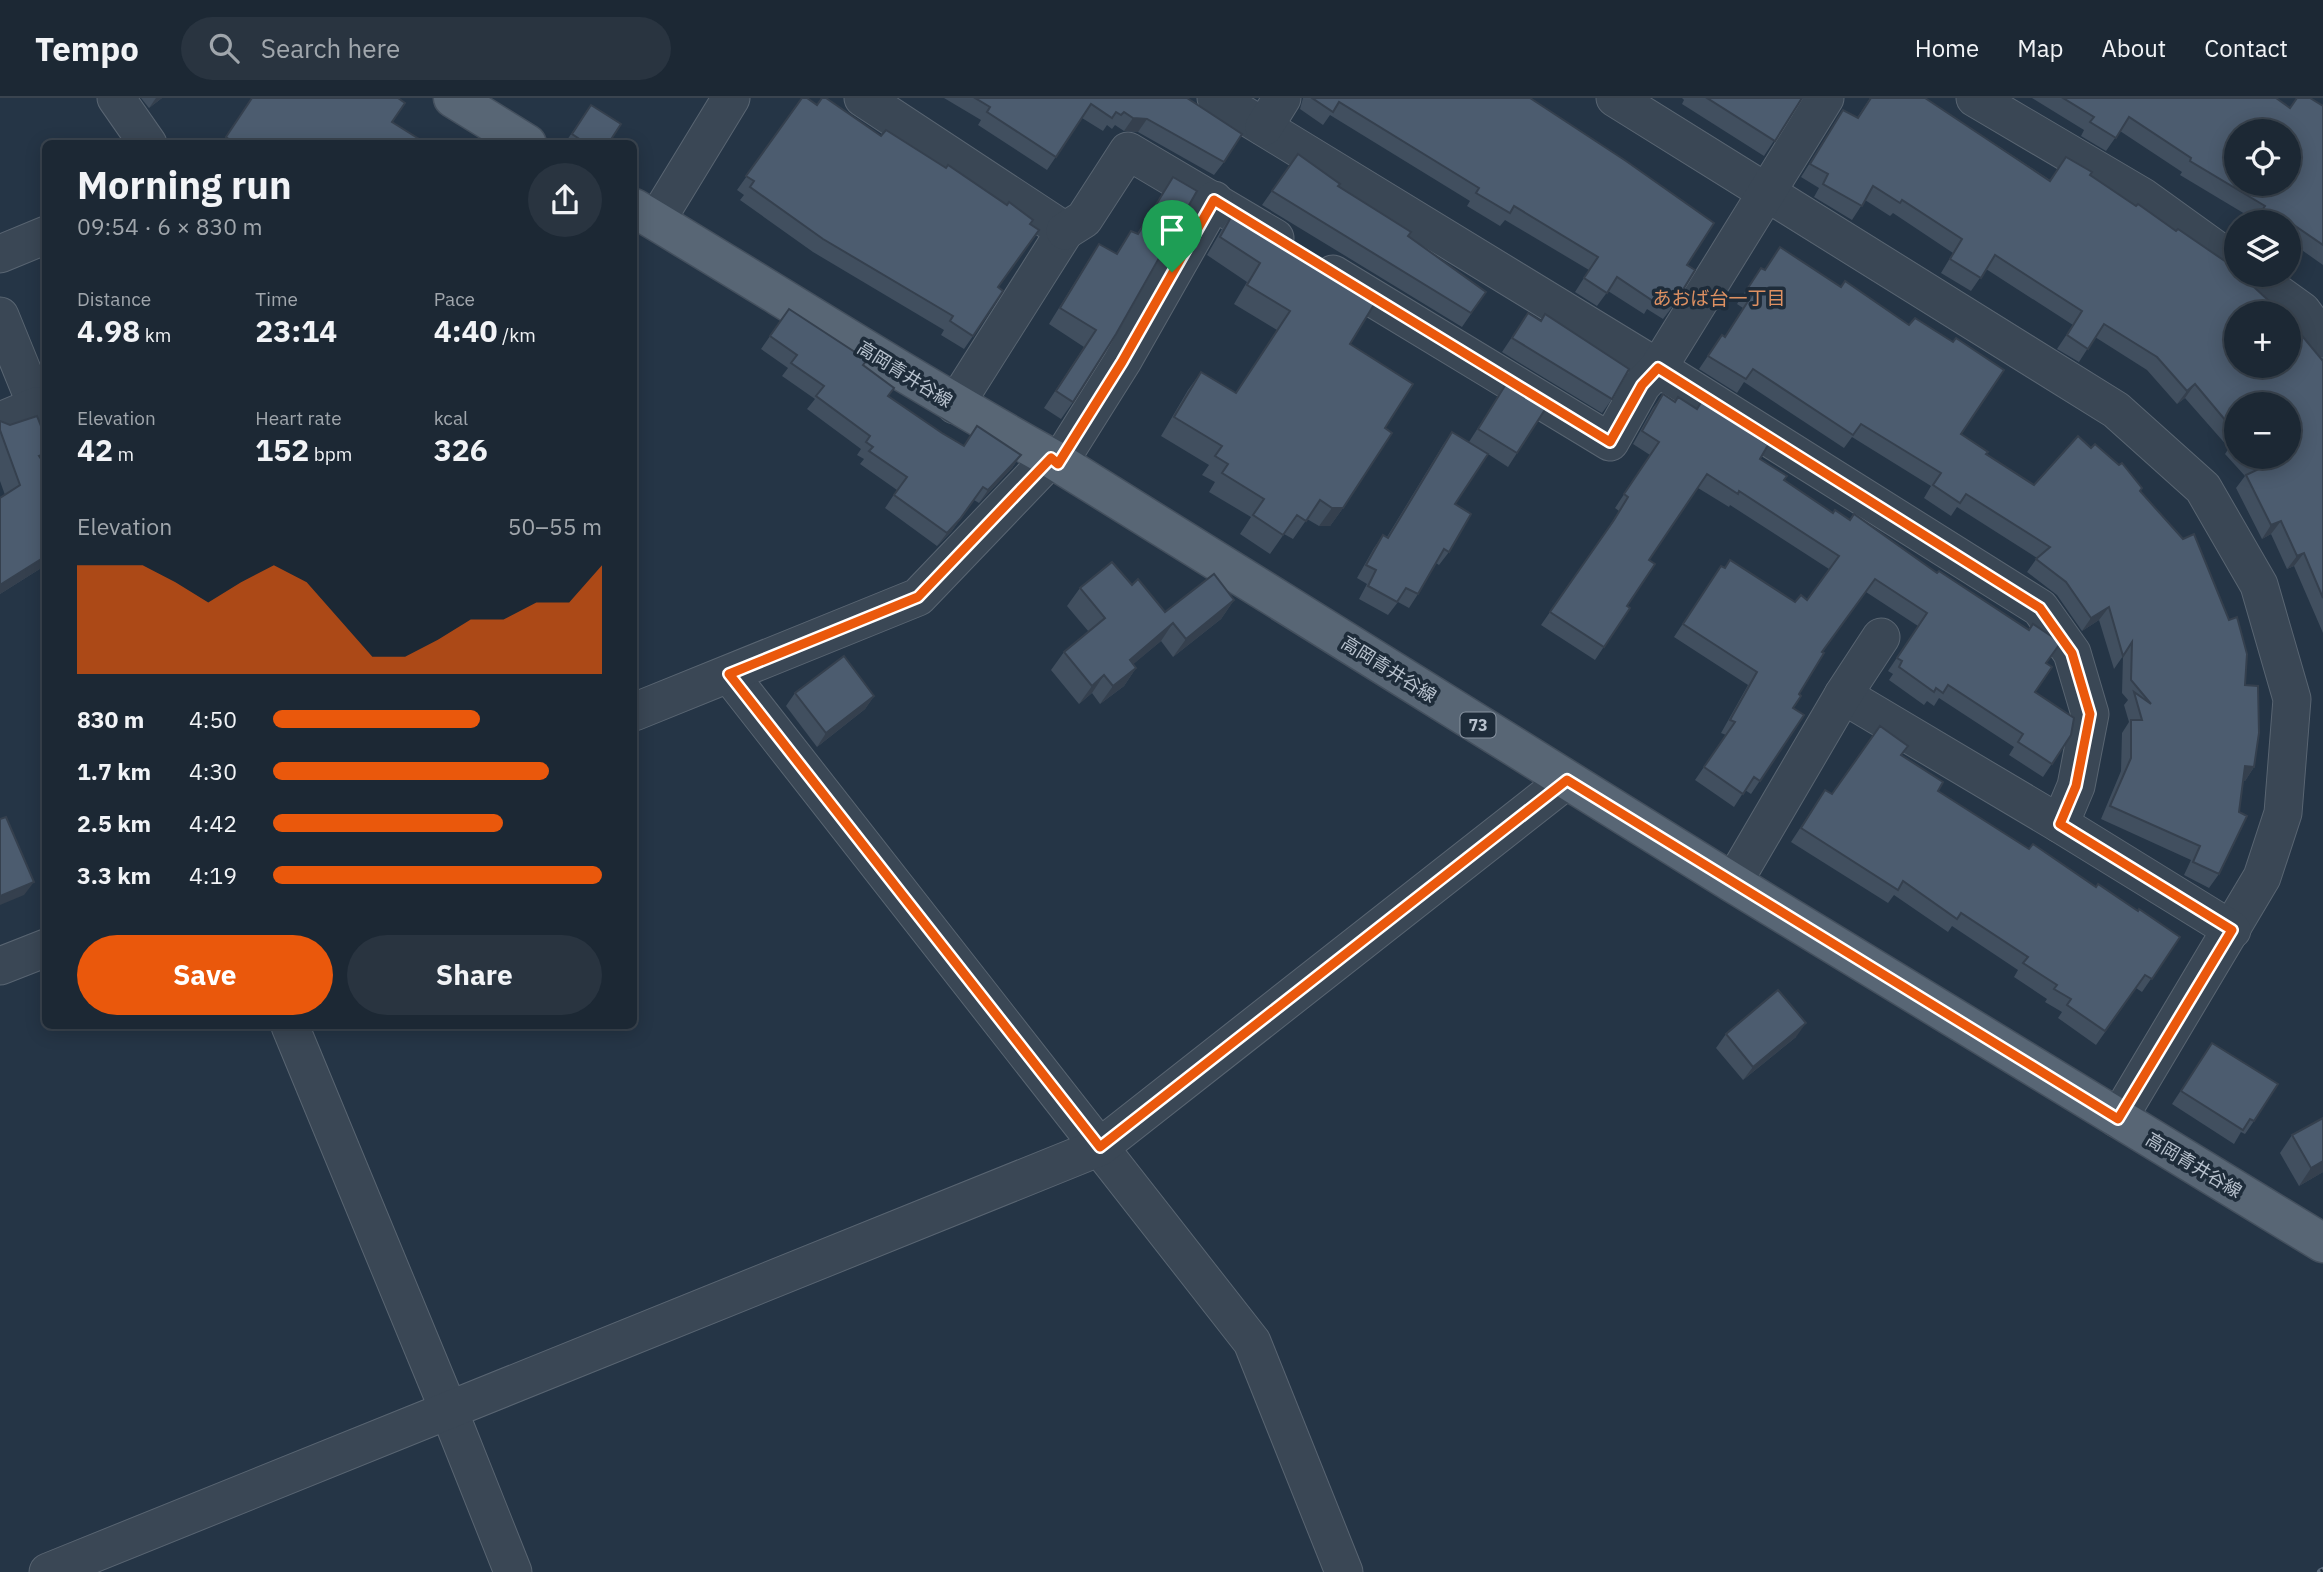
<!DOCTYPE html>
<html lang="en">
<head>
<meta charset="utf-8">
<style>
  body { margin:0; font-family:"IBM Plex Sans","Noto Sans JP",sans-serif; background:#293440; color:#f1f3f6; height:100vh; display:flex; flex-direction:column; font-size:26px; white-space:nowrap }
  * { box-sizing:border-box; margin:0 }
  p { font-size:23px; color:#a0a6ac }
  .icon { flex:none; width:38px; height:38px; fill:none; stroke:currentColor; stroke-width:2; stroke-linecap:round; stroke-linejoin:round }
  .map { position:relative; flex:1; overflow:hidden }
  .panel { position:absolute; left:42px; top:42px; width:595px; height:889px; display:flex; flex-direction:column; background:#1c2834; border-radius:10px; box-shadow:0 4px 18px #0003,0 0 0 2px #3a444f }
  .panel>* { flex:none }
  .tools { position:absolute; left:2224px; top:21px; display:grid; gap:14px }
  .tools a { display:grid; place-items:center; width:77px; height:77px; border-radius:50%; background:#1c2834; box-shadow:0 4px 18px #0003,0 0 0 2px #3a444f; font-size:35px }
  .pin { position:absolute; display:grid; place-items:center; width:60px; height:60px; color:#fff; margin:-72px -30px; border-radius:50% 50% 50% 0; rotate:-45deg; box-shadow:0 0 7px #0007 }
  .pin .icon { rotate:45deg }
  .round { display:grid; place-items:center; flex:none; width:74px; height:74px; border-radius:37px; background:#293440 }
  .overview { display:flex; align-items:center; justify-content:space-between; height:119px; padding:0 35px }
  h1 { font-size:38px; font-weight:800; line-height:52px }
  .stats { display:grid; grid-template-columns:repeat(3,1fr); gap:10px; height:119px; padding:7px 35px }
  .stats div { display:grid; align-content:center }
  .stats b { font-size:30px; font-weight:800 }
  .stats small { font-size:19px; font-weight:400 }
  .stats p { font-size:19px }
  .chart { height:196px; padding:14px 35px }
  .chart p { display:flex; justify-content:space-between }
  .chart svg { width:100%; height:126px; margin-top:7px; fill:#ea580c; opacity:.7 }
  .cta { display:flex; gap:14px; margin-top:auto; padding:14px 35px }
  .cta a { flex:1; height:80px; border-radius:42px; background:#ea580c; color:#fff; font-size:28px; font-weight:800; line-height:80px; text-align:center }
  .cta a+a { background:#293440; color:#f1f3f6 }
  ul { padding:0 35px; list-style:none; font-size:23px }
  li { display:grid; grid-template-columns:112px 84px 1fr; align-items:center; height:52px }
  li i { height:18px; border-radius:9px; background:#ea580c }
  header { display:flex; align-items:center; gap:42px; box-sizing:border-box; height:98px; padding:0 35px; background:#1c2834; border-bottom:2px solid #3a444f }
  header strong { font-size:33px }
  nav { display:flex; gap:38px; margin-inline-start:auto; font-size:24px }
  .search { width:490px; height:63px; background:#293440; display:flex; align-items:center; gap:18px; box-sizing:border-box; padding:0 24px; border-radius:38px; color:#a0a6ac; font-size:26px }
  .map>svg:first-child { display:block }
</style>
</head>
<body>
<header>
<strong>Tempo</strong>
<div class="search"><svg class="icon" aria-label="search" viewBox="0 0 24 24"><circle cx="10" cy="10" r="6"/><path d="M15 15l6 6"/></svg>Search here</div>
<nav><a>Home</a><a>Map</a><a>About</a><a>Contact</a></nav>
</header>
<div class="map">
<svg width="2323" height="1474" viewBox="0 0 2323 1474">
  <rect width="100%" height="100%" fill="#253546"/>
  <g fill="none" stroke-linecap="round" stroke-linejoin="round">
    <!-- minor casing -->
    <g stroke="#596572" stroke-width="39">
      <g id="minor">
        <polyline points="116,0 148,46"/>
        <polyline points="863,0 1065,133 955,307"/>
        <polyline points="1216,0 1658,270 2040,510 2072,555 2090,616 2076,688 2060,726"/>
        <polyline points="1615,0 2116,312 2203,390 2259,487 2292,601 2283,715 2262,779 2118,1021"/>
        <polyline points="1975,0 2143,99 2236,166"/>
        <polyline points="1264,29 1282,0"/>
        <polyline points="656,123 731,0"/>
        <polyline points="1065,133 1084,121 1128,53 1275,140"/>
        <polyline points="0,156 46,137"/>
        <polyline points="1333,176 1610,344 1642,287 1658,270 1825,0"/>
        <polyline points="2252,177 2302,213 2323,241"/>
        <polyline points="0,218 46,331"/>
        <polyline points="0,323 36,308"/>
        <polyline points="1058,366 1122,264 1214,102"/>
        <polyline points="729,576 1252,1244 1344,1474"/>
        <polyline points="1843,597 2060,726 2232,832"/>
        <polyline points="634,614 918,499 1051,360"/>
        <polyline points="1733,785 1843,597 1881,539"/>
        <polyline points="0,868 46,850"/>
        <polyline points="290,928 449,1313 513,1474"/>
        <polyline points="48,1474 1100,1049 1567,682"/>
      </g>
    </g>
    <!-- major casing -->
    <g stroke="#44505e" stroke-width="41">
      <g id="major">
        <polyline points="453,0 527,46"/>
        <path d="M634,110C773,193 909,281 1051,360L1733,785L2323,1145"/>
      </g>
    </g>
    <!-- minor -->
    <use href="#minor" stroke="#3a4755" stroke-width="37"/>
    <!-- major -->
    <use href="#major" stroke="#586675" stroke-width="38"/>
    <!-- rail casing -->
    <g stroke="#5c6b7c" stroke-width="8">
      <polyline id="rail" points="2321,1474 2323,1473"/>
    </g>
    <!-- rail -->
    <use href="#rail" stroke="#1e2c3a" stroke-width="5" stroke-dasharray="16" stroke-linecap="butt"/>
  </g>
  <!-- wall -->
  <g fill="#414f5f" fill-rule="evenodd">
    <polygon points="141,0 162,0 149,10"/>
    <polygon points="252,0 392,24 427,46 221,46"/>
    <polygon points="802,0 881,38 1031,126 973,238 964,251 941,237 944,232 813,154 740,102 744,97 737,92"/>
    <polygon points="944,0 1187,0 1224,64 1214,77 1138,34 1124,33 1115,27 1112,31 1107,27 1103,33 1082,20 1047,72 978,27 981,22"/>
    <polygon points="1303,0 1530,0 1687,167 1673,208 1663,221 1647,211 1644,216 1608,193 1597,208 1575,194 1589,172 1505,122 1500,128 1467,108 1470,103 1330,17 1323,27 1300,11"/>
    <polygon points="1682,0 1802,0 1764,58 1682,6 1684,2"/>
    <path d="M1870,0H1925L2050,82L2090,77L2323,263V535L2294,468L2287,471L2271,436L2262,441L2236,390L2245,378L2225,356L2229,350L2185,300L2177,306L2147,272L2095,239L2079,264L2057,251L2073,227L1986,171L1971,193L1941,175L1953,155L1893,115L1890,118L1865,102L1852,122L1814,99L1819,90L1801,79L1843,12L1857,20ZM2236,306L2289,359H2236Z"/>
    <polygon points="2032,0 2276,0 2290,10 2323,8 2323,167 2289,143 2289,124 2254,124 2255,122 2180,77 2182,74 2120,33 2106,53 2081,38 2084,32"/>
    <polygon points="591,7 608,46 572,46 567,42"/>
    <polygon points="1298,56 1338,88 1486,194 1462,229 1262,107"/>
    <polygon points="1173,79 1073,304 1061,321 1044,310 1084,249 1049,226 1088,163 1099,146 1116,156 1131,133 1137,136"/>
    <polygon points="1235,112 1350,246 1385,330 1343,410 1330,428 1319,428 1307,421 1293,441 1284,436 1270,456 1240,436 1251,419 1209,394 1215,384 1202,377 1209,367 1161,338 1188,292 1201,274 1236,295 1277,232 1234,206 1247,184 1207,157 1222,131"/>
    <polygon points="1761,170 1986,356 2034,387 2140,393 2245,587 2254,669 2245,683 2243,682 2219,776 2209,790 2184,777 2191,762 2101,721 2121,673 2122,635 2129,624 2124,607 2128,602 2122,595 2123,558 2114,571 2099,522 2082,533 2057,497 2027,474 2037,460 1957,409 1951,418 1924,400 1931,388 1852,339 1844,350 1744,284 1737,295 1699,271 1722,237 1725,239 1743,210 1737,206"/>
    <polygon points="789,211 863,267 888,298 942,335 964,348 1021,357 1012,370 979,405 974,402 951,434 937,448 885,410 897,392 860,366 864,361 857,357 861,351 807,311 815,301 782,278 788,270 761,251"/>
    <polygon points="1528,215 1612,301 1602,315 1502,254"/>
    <polygon points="1506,286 1517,355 1508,369 1488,356 1455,406 1449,454 1439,467 1436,465 1418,496 1409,510 1398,504 1388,517 1359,501 1367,486 1357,480 1374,450 1383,437 1387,439 1443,347 1452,334 1469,344"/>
    <polygon points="1663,296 1760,361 1784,382 2046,565 2035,594 2071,637 2043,679 2009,657 2014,649 1939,600 1934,608 1927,603 1924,607 1889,582 1893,576 1888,573 1918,528 1866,494 1822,554 1799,596 1793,610 1804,617 1751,696 1745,692 1734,709 1695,682 1726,637 1721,635 1748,587 1674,539 1721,468 1795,504 1807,502 1829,471 1730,407 1729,409 1698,390 1649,462 1627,508 1630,510 1595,562 1541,527 1605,435 1619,413 1615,410 1650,357 1633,346 1653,310"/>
    <polygon points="0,323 43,364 46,368 46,467 0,496 0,400 5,397 0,383"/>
    <polygon points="1132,487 1165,514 1234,502 1221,521 1173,559 1161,543 1133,566 1136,570 1124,588 1100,606 1092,595 1079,606 1051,572 1064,554 1089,534 1067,508 1080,490"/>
    <polygon points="795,595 874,598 865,611 817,649 786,608"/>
    <polygon points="1901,657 1938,693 2029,751 2138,813 2180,839 2142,894 2136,890 2096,947 2058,920 2062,914 2045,904 2047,901 2014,879 2018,872 1952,828 1948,834 1894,797 1888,805 1791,744 1825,692 1832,696"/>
    <polygon points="1726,936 1796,939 1743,982 1716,950"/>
    <polygon points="2212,945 2254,1023 2245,1036 2241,1034 2234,1046 2172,1006"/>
    <polygon points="2292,1037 2323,1074 2299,1088 2280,1055"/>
  </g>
  <!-- shaded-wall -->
  <g fill="#35404e">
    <polygon points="156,0 162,0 149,10"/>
    <polygon points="1133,20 1147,21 1138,34 1124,33"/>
    <polygon points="2195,286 2185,300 2177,306 2187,293"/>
    <polygon points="46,355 46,360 38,370 39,358"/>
    <polygon points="1021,357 1012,370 979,405 988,392"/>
    <polygon points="983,389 951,434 937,448 947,435"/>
    <polygon points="1332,410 1343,410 1330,428 1319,428"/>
    <polygon points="2281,423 2271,436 2262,441 2271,427"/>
    <polygon points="2304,455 2294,468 2287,471 2297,458"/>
    <polygon points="46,458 46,467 0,496 0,487"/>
    <polygon points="1234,502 1221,521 1173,559 1186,541"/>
    <polygon points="2109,509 2099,522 2082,533 2091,520"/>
    <polygon points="1173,525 1161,543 1117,580 1130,562"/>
    <polygon points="1136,570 1124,588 1100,606 1113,588"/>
    <polygon points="1104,577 1092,595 1079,606 1092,588"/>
    <polygon points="874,598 865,611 817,649 826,635"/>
    <polygon points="2245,668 2254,669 2245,683 2236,682"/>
    <polygon points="34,784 24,797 0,807 0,798"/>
    <polygon points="1806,925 1796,939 1743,982 1753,969"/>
    <polygon points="2323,1063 2323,1074 2299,1088 2311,1070"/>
  </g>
  <!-- building -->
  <g fill="#4c5c6f" stroke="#35404e" stroke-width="2" fill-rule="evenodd">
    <polygon points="252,0 398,0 405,5 392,24 427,46 235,46 226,39"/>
    <polygon points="802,0 807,0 817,7 822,0 826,0 881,38 886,32 946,70 948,67 1007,107 1009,104 1033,122 1030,126 1039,132 998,189 1003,193 973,238 950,223 953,218 823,141 750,89 754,83 746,78"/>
    <polygon points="975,0 1187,0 1242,36 1224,64 1147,21 1133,20 1124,14 1121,17 1116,14 1112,20 1091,6 1056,59 987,14 990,9"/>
    <polygon points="1312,0 1530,0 1626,63 1714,125 1687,167 1695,172 1673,208 1656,197 1653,203 1617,179 1607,195 1584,180 1598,159 1514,108 1510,115 1476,95 1479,90 1339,4 1333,14"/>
    <polygon points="1707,0 1802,0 1775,43"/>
    <polygon points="1871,0 1925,0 2050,83 2066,59 2092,74 2090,77 2136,108 2138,106 2176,133 2178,131 2235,170 2236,172 2236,177 2241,177 2282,215 2236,215 2236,268 2289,268 2289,222 2323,263 2323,500 2304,455 2297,458 2281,423 2271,427 2246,377 2259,371 2249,359 2289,359 2289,306 2236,306 2236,335 2195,286 2187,293 2157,259 2104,226 2088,251 2067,237 2082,213 1995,157 1981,180 1950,161 1962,141 1902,102 1900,105 1873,88 1862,108 1823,86 1828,76 1810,66 1843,12 1858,20"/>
    <path d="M2063,0H2276L2290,10L2297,0H2310L2323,8V147L2288,123L2287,124H2273L2260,115L2265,108L2190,63L2191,60L2129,19L2116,40L2090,24L2094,19ZM2236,33H2289V86H2236Z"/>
    <polygon points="591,7 621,26 608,46 587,46 572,36"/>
    <polygon points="1298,56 1340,86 1338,88 1411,134 1408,138 1486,194 1471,215 1272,93"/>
    <polygon points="1173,79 1197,93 1116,236 1073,304 1056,293 1096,232 1060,210 1099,146 1117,156 1131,133 1138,136"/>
    <polygon points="1235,112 1378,200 1350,246 1413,286 1385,330 1392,335 1343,410 1332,410 1320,402 1306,423 1297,417 1283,437 1253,417 1264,401 1222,375 1228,366 1215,358 1222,348 1174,319 1201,274 1236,295 1290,213 1247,187 1260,165 1220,139"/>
    <polygon points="1780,149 1841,189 1845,183 1909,227 1915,220 1953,244 1956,240 2004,272 1961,336 1988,354 1986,356 2034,387 2078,338 2091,350 2095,346 2119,367 2122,365 2142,390 2140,393 2183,441 2194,436 2229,522 2237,519 2247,556 2245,587 2258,588 2259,635 2254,669 2245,668 2239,714 2247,718 2219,776 2193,764 2200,748 2110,708 2131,660 2131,622 2142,622 2134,594 2151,606 2131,582 2132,544 2123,558 2109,509 2091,520 2066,484 2036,461 2050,449 1966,396 1960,405 1933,387 1941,375 1861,326 1853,337 1753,271 1746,281 1708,258 1722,237 1725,239 1752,197 1746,193 1761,170 1765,172"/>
    <polygon points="789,211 867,262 863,267 894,290 888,298 942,335 964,348 977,328 1021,357 988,392 983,389 960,421 947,435 894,397 907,379 869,353 873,349 866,344 870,338 816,298 824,288 791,265 797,257 770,238"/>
    <polygon points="1528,215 1541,223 1545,216 1629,271 1612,301 1512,240"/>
    <polygon points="1506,286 1546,310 1517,355 1478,331"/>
    <polygon points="1663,296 1675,304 1678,299 1697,311 1702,303 1768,347 1760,361 1787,378 1784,382 1833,415 1835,412 1850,422 1854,416 1937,475 1939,473 2029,532 2033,526 2054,540 2059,547 2046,565 2052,569 2035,594 2074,620 2071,637 2052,666 2018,644 2023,636 1948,587 1943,595 1936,590 1934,594 1899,569 1902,563 1897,560 1927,515 1875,481 1822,554 1824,555 1799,596 1801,598 1793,610 1804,617 1760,683 1754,679 1743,696 1704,669 1735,624 1730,622 1757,574 1683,526 1721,468 1725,470 1730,462 1795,504 1801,497 1807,502 1839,458 1739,393 1738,396 1707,376 1649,462 1655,466 1627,508 1630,510 1604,549 1550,514 1614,422 1628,399 1624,396 1659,344 1642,333"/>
    <polygon points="37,318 46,341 46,355 39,358 46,368 46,458 0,487 0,400 20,387 0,332 0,323 10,327"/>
    <polygon points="1452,334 1488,356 1455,406 1471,416 1449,454 1444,451 1418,496 1406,490 1397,504 1368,488 1376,472 1366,467 1383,437 1388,440"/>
    <polygon points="1112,464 1132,487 1138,481 1165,514 1214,476 1234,502 1186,541 1173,525 1130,562 1136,570 1113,588 1104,577 1092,588 1064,554 1105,520 1080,490"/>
    <polygon points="844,558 874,598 826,635 795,595"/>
    <polygon points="1880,628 1908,648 1901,657 1943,684 1938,693 2029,751 2033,746 2096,789 2098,786 2138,813 2139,811 2180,839 2152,881 2145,877 2105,933 2067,907 2071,901 2054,891 2057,887 2023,865 2028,859 1961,815 1957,821 1903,783 1898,792 1801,730 1825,692 1832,696"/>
    <polygon points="6,719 34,784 0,798 0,721"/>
    <polygon points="1778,892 1806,925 1753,969 1726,936"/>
    <polygon points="2212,945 2278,986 2254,1023 2250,1021 2243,1032 2181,993"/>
    <polygon points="2323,1020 2323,1063 2311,1070 2292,1037"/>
  </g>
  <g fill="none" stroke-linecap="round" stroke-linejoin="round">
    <!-- route casing -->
    <g stroke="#fff" stroke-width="14">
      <polygon id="route" points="1214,102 1610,344 1642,287 1658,270 2040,510 2072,555 2090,616 2076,688 2060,726 2232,832 2118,1021 1567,682 1100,1049 729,576 918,499 1051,360 1058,366 1122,264"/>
    </g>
    <!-- route -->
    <use href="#route" stroke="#ea580c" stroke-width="9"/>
  </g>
  <g text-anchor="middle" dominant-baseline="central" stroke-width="7" stroke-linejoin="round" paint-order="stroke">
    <!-- shield labels -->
    <rect fill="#1e2c3a" stroke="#8a95a2" stroke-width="2" x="1460.5" y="614.5" width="35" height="25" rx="5"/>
    <g font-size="16" font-weight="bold" fill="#b8c2ce">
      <text x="1478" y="627">73</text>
    </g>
    <!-- street labels -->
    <g font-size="18" fill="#b8c2ce" stroke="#1e2c3a">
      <text transform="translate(905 276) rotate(32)">高岡青井谷線</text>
      <text transform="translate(1389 571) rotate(32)">高岡青井谷線</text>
      <text transform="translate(2194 1067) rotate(31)">高岡青井谷線</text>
    </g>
    <!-- neighbourhood labels -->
    <g font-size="19" fill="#df9162" stroke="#1e2c3a">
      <text x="1719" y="200">あおば台一丁目</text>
    </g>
  </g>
</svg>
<div class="tools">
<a><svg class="icon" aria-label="locate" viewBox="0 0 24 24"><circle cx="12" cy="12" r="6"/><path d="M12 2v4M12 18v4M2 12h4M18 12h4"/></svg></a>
<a><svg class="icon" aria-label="layers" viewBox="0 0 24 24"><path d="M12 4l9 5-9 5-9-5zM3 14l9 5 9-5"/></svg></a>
<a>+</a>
<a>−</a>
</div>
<div class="pin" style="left:1172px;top:174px;background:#1e9e55"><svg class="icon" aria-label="arrive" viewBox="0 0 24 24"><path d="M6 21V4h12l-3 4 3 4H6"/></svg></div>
<section class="panel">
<div class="overview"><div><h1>Morning run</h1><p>09:54 · 6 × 830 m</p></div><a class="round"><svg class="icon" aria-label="share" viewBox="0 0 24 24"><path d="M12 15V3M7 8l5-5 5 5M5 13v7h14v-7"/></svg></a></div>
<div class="stats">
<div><p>Distance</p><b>4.98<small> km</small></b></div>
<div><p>Time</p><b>23:14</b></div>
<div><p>Pace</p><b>4:40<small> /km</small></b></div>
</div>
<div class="stats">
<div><p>Elevation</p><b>42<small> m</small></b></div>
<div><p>Heart rate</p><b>152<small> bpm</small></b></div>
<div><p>kcal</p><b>326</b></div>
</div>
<div class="chart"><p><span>Elevation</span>50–55 m</p>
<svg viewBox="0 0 160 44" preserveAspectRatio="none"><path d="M0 44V6L10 6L20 6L30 12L40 19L50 12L60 6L70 12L80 25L90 38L100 38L110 32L120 25L130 25L140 19L150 19L160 6V44z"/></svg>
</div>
<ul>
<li><b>830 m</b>4:50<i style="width:63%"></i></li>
<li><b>1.7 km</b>4:30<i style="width:84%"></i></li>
<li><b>2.5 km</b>4:42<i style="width:70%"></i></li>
<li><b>3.3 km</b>4:19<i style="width:100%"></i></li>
</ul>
<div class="cta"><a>Save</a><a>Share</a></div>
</section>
</div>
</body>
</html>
